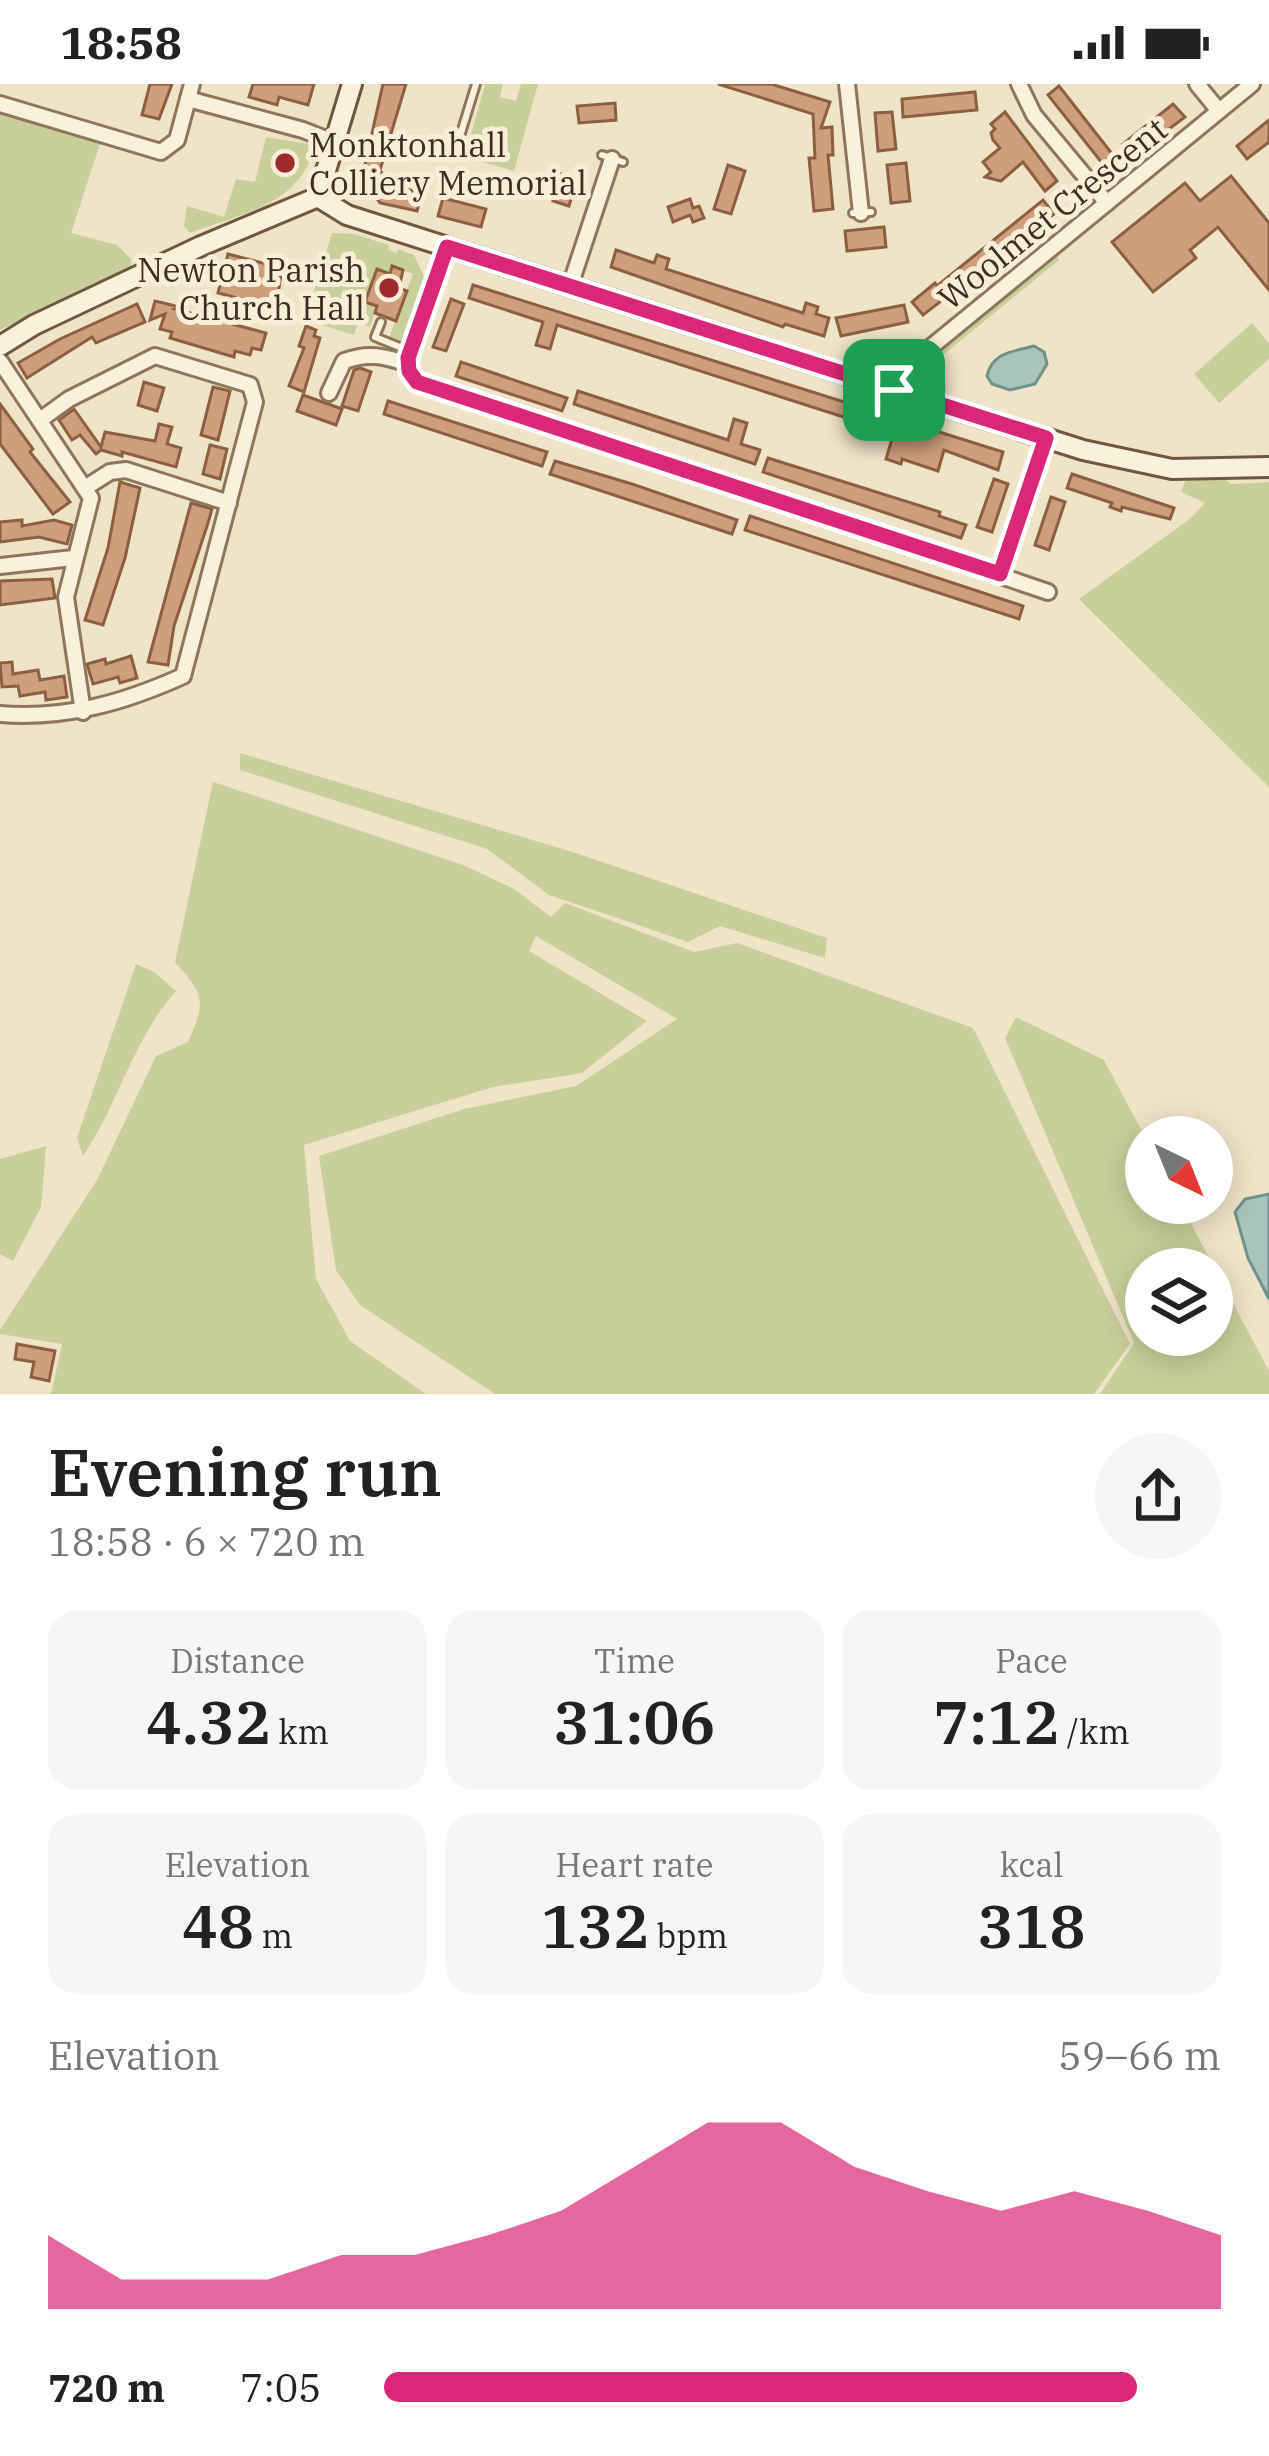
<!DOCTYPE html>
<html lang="en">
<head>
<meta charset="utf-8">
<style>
  body { margin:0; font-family:"IBM Plex Serif",serif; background:#f6f6f6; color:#222; height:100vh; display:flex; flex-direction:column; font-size:45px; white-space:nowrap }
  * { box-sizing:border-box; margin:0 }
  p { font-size:39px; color:#767676 }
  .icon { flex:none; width:66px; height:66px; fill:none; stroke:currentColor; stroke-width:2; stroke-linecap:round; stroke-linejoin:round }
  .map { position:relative; height:1310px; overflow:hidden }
  .side { display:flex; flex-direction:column; background:#fff; flex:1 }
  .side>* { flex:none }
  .needle { width:78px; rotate:137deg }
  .buttons { position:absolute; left:1125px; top:1032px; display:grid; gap:24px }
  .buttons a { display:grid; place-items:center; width:108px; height:108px; border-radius:50%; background:#fff; box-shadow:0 6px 30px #0003; font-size:60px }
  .pin { position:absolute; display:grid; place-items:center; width:102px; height:102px; color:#fff; margin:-51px; border-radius:24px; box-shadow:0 6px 18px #0006 }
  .round { display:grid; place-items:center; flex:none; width:126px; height:126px; border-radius:63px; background:#f6f6f6 }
  .overview { display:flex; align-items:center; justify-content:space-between; height:204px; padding:0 48px }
  h1 { font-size:66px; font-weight:600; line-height:90px }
  .figures { display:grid; grid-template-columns:repeat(3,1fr); gap:18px; height:204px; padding:12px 48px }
  .figures div { display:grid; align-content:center; border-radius:30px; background:#f6f6f6; text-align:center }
  .figures b { font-size:60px; font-weight:600 }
  .figures small { font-size:33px; font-weight:400 }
  .figures p { font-size:33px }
  .chart { height:336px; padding:24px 48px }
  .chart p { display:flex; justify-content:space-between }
  .chart svg { width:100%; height:216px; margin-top:12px; fill:#db2777; opacity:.7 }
  ul { padding:0 48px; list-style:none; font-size:39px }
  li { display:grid; grid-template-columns:192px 144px 1fr; align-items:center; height:90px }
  li i { height:30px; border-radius:15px; background:#db2777 }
  .status { display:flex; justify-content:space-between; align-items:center; height:84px; padding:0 60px; background:#fff; direction:ltr }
  .status svg { height:33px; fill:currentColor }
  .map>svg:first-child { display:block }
</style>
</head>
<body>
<div class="status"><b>18:58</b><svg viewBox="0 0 49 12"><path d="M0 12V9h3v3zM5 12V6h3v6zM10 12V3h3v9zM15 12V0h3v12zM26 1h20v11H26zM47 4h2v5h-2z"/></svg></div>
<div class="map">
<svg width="1269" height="1310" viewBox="0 0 1269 1310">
  <rect width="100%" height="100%" fill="#f0e4c8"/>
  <!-- green -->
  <g fill="#c9cf9b" fill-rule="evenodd">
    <polygon points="485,0 503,0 500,13 516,17 521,0 538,0 514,87 465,73"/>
    <polygon points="0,30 100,60 71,149 117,161 131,175 131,183 0,246"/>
    <path d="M266,53L308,60L311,75C289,125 235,131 190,149L184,142L187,122L224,133L236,95L255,98Z"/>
    <polygon points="332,149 354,150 389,161 388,165 396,169 398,165 414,171 425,195 401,258 389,254 413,190 393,183 390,190 376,186 365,217 377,222 370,243 358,239 354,251 305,236"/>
    <polygon points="1056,172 1059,176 943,271 946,306 925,299 923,289 929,276"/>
    <polygon points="1252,239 1269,259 1269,275 1219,319 1194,290"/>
    <polygon points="1187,393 1225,395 1231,400 1269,398 1269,703 1079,515 1191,434 1205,419 1181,408"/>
    <polygon points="240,669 576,769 827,854 825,874 720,842 688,858 549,811 487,765 240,686"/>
    <path d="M213,698L463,781L514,805L551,833L565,819L694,868L737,859L973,944L1130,1260L1094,1310H495L360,1221L336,1186L319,1072L464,1025L576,1002L677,935L536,852L529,867L647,937L582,989L493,1003L304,1061L316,1195L350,1257L426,1310H51L62,1260L0,1250V1246L97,1096L156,972L188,958C206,917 205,912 175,878Z"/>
    <path d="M136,880L154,888L176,907C133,955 119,1019 83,1072L77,1054Z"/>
    <path d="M1016,933L1104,976L1146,1055V1119H1180L1269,1287V1310H1100L1134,1259L1005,954ZM1146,1185H1212V1251H1146Z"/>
    <polygon points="46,1062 41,1123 13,1177 0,1170 0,1075"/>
  </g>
  <!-- water -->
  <g fill="#a9c4bc" stroke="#6f938a" stroke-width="3">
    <path d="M1034,262L1044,268L1047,280L1035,300L1010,306L992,300L987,292C992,268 1013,268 1034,262Z"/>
    <polygon points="1269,1110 1269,1215 1248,1174 1235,1128 1245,1115"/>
  </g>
  <!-- building -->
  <g fill="#cf9f7d" stroke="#8d5f41" stroke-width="3">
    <polygon points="150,0 172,0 159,35 142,31"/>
    <polygon points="253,0 314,0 308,21 279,13 277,21 249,13"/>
    <polygon points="383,0 406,0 380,86 389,101 422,109 417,127 380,119 362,94"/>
    <polygon points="718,0 771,0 830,18 821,44 832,43 833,71 828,71 833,125 814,127 809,74 815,74 813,30"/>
    <polygon points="1059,2 1113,71 1102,79 1048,11"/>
    <polygon points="975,8 977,26 903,33 902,15"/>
    <polygon points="615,19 616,36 579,39 577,22"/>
    <polygon points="1173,20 1185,33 1133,72 1123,60"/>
    <polygon points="892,28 896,65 878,67 875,29"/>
    <polygon points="1005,28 1057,97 1045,107 1023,78 1001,97 985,93 991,88 983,78 1000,64 993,56 991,49 995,45 991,40"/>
    <polygon points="1269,36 1269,58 1247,75 1237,62"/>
    <polygon points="906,79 910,117 891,119 887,81"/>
    <polygon points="728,81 745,87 731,130 714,125"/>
    <polygon points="561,90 577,95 569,122 553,117"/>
    <polygon points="1231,92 1269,139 1269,206 1218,143 1190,166 1196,174 1153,208 1112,158 1185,99 1200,117"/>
    <polygon points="443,114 486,125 481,143 438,132"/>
    <polygon points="690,115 693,124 699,122 704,134 693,138 690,131 673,138 668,123"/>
    <polygon points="1043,116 1054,130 923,231 912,218 935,199 937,202"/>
    <polygon points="884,143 886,163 847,167 845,147"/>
    <polygon points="616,166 654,179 657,171 669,175 666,185 803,229 806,219 818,223 816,230 829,234 824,252 785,240 783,243 611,183"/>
    <polygon points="228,170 282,184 276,224 218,209"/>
    <polygon points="392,182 403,186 399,204 407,207 396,237 375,229 377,222 365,218 377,185 390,190"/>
    <polygon points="473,201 1003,368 998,386 944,366 938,387 902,375 901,380 886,375 892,355 882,352 884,346 557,241 550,265 536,261 543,238 469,214"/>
    <polygon points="451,215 464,220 446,267 433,263"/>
    <polygon points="155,217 180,223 175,225 266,249 261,266 252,264 250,271 235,267 234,273 170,254 172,248 160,245 165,230 150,236"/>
    <polygon points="137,220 145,238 96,259 92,253 27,294 18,279 60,255"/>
    <polygon points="904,221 908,238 841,252 836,234"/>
    <polygon points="306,242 316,246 314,252 320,254 304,308 289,302 304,264 299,262"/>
    <polygon points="461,278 567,314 562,327 456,292"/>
    <polygon points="360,284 371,288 358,327 342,322 354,286"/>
    <polygon points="144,298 164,304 157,327 138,321"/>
    <polygon points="213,303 230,307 218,356 201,351"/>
    <polygon points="578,307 728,356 734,335 747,339 741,360 760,366 755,380 574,320"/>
    <polygon points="303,311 342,325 336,341 297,327"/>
    <polygon points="388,317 547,368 542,382 384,330"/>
    <polygon points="0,320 33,365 30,368 70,418 53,430 0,360"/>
    <polygon points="74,325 101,363 105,348 155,357 159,340 172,343 167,360 181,364 176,383 122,368 122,372 101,366 96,370 80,351 72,356 59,336"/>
    <polygon points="210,361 227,365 220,395 203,390"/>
    <polygon points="768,374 940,428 939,432 966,441 961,454 763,388"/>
    <polygon points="555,377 632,400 737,436 732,450 550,390"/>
    <polygon points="1072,390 1174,424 1170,435 1122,423 1121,427 1110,423 1112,419 1067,404"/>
    <polygon points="994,395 1008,400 992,448 977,443"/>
    <polygon points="120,398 140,404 125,474 103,541 85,536 108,464"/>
    <polygon points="1051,413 1065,418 1049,466 1035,461"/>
    <polygon points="191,419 212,425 208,439 174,542 168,581 148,578"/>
    <polygon points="750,432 1023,522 1019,535 745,446"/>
    <polygon points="22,436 22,442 54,436 72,441 67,460 39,453 0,458 0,438"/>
    <polygon points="52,495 55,514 0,521 0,497"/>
    <polygon points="131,572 137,594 120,599 118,593 93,600 87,580 105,575 106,580"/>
    <polygon points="12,578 13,590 38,586 40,596 64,592 67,613 46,616 45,608 20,612 18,602 2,603 0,579"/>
    <polygon points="17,1260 55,1267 49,1297 31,1293 34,1278 15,1275"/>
  </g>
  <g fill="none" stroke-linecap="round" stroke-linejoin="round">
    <!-- lane casing -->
    <g stroke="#8d765c" stroke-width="12">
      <g id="lane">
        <polyline points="457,62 476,0"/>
        <polyline points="602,71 623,78"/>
        <polyline points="853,129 871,128"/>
        <polyline points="381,238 375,253 407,266"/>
      </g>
    </g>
    <!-- street casing -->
    <g stroke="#8d765c" stroke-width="20">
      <g id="street">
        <polyline points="847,0 861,129"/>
        <polyline points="1019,0 1034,31 1107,119"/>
        <polyline points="1197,0 1219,27"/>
        <polyline points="188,15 303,46 336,59"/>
        <polyline points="0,20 161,68 177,56 192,0"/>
        <polyline points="447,163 408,274 412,293 424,302 723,397 1048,508"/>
        <polyline points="570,202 612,75"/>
        <polyline points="0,277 91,414 66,513 83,628"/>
        <polyline points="894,306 903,287 931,263 1252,0"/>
        <path d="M329,309L344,277C368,268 384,272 408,280"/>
        <polyline points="85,404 110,388 126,386 229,419"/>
        <polyline points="0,482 73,474"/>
        <polyline points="1000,490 1045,354"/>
        <path d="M0,630C66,635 123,619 183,592L255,318L250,301L155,272L69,315L40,336"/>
      </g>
    </g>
    <!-- secondary casing -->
    <g stroke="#6f573f" stroke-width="24">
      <g id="secondary">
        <polyline points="318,113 347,131 1083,366 1172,385 1269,383"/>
        <polyline points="0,262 34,241 201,162 318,113 352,0"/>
      </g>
    </g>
    <!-- lane -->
    <use href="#lane" stroke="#faf1dc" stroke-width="6"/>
    <!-- street -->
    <use href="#street" stroke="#faf1dc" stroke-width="14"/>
    <!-- secondary -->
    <use href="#secondary" stroke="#faf1dc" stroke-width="18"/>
  </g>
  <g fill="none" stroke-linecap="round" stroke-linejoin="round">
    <!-- route casing -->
    <g stroke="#fff" stroke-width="24">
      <polygon id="route" points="447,163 1046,354 1000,490 417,298 409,287 408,274"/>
    </g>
    <!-- route -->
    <use href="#route" stroke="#db2777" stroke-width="15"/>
  </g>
  <!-- markers -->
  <g fill="#9e2a2b" stroke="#f7eed8" stroke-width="4.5">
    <circle cx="285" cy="79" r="12"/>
    <circle cx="389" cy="204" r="12"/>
  </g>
  <g text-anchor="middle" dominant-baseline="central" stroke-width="10" stroke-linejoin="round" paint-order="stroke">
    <!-- poi labels -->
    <g font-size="33" fill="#3d2e20" stroke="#f7eed8" text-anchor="start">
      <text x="309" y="60">Monktonhall<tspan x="309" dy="38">Colliery Memorial</tspan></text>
      <text x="365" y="185" text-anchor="end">Newton Parish<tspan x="365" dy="38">Church Hall</tspan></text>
    </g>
    <!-- street labels -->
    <g font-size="33" fill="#3d2e20" stroke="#f7eed8">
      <text transform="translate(1052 129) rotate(-39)">Woolmet Crescent</text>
    </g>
  </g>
</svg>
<div class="buttons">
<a><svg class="needle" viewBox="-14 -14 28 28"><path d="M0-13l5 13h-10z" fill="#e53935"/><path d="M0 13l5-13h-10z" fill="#767676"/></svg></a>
<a><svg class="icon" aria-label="layers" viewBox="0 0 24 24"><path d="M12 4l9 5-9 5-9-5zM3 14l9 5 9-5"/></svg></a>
</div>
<div class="pin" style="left:894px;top:306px;background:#1e9e55"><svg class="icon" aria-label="arrive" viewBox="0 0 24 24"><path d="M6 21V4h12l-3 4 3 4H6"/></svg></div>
</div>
<section class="side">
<div class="overview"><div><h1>Evening run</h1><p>18:58 · 6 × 720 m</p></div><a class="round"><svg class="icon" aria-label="share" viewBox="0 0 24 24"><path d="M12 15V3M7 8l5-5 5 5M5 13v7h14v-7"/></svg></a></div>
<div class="figures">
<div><p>Distance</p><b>4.32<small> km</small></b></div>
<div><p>Time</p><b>31:06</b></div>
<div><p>Pace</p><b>7:12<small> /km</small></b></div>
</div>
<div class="figures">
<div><p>Elevation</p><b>48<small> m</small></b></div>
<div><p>Heart rate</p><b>132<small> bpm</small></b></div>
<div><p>kcal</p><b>318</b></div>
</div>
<div class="chart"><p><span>Elevation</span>59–66 m</p>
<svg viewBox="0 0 160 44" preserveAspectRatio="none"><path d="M0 44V29L10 38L20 38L30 38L40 33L50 33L60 29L70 24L80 15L90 6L100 6L110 15L120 20L130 24L140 20L150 24L160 29V44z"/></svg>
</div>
<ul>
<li><b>720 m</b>7:05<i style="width:90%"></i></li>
</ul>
</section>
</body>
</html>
